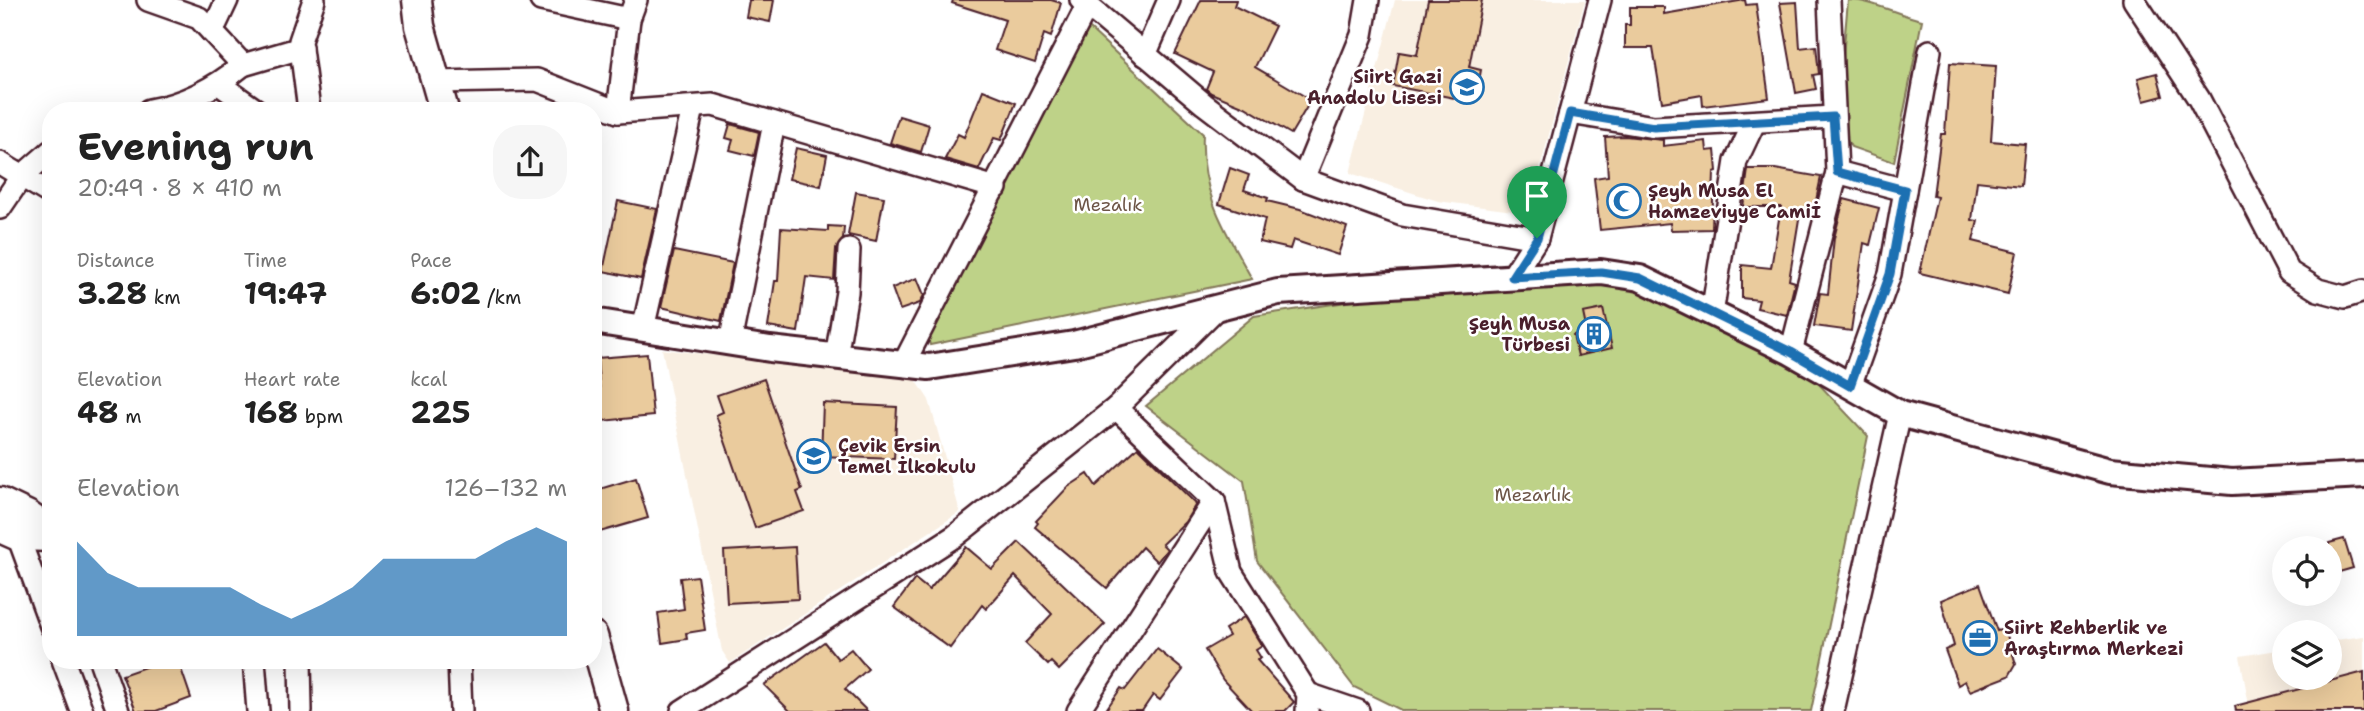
<!DOCTYPE html>
<html lang="en">
<head>
<meta charset="utf-8">
<style>
  body { margin:0; font-family:"Shantell Sans",sans-serif; background:#f6f6f6; color:#222; height:100vh; display:flex; flex-direction:column; font-size:26px; white-space:nowrap }
  * { box-sizing:border-box; margin:0 }
  p { font-size:23px; color:#767676 }
  .icon { flex:none; width:38px; height:38px; fill:none; stroke:currentColor; stroke-width:2; stroke-linecap:round; stroke-linejoin:round }
  .map { position:relative; flex:1; overflow:hidden }
  .side { position:absolute; left:42px; top:102px; width:560px; height:567px; display:flex; flex-direction:column; background:#fff; border-radius:28px; box-shadow:0 7px 28px #0002 }
  .side>* { flex:none }
  .fabs { position:absolute; left:2272px; top:536px; display:grid; gap:14px }
  .fabs a { display:grid; place-items:center; width:70px; height:70px; border-radius:50%; background:#fff; box-shadow:0 7px 28px #0002; font-size:35px }
  .pin { position:absolute; display:grid; place-items:center; width:60px; height:60px; color:#fff; margin:-72px -30px; border-radius:50% 50% 50% 0; rotate:-45deg; box-shadow:0 0 7px #0007 }
  .pin .icon { rotate:45deg }
  .round { display:grid; place-items:center; flex:none; width:74px; height:74px; border-radius:28px; background:#f6f6f6 }
  .headline { display:flex; align-items:center; justify-content:space-between; height:119px; padding:0 35px }
  h1 { font-size:38px; font-weight:700; line-height:52px }
  .stats { display:grid; grid-template-columns:repeat(3,1fr); gap:10px; height:119px; padding:7px 35px }
  .stats div { display:grid; align-content:center }
  .stats b { font-size:30px; font-weight:700 }
  .stats small { font-size:19px; font-weight:400 }
  .stats p { font-size:19px }
  .chart { height:196px; padding:14px 35px }
  .chart p { display:flex; justify-content:space-between }
  .chart svg { width:100%; height:126px; margin-top:7px; fill:#1f6fb2; opacity:.7 }
  .map>svg:first-child { display:block }
</style>
</head>
<body>
<div class="map">
<svg width="2364" height="711" viewBox="0 0 2364 711">
  <rect width="100%" height="100%" fill="#fff"/>
  <filter id="ink" filterUnits="userSpaceOnUse"><feTurbulence type="fractalNoise" baseFrequency=".0143" numOctaves="2"/><feDisplacementMap in="SourceGraphic" scale="14" xChannelSelector="R" yChannelSelector="G"/><feConvolveMatrix kernelMatrix="1 2 1 2 8 2 1 2 1" color-interpolation-filters="sRGB"/></filter>
  <g filter="url(#ink)">
    <!-- built -->
    <g fill="#f9efe2">
      <polygon points="1395,0 1585,0 1528,213 1438,201 1350,173"/>
      <polygon points="662,349 916,380 929,400 960,512 730,663 722,651"/>
      <polygon points="2364,636 2364,711 2250,711 2240,656 2284,649 2284,677 2329,677 2329,641"/>
    </g>
    <!-- green -->
    <g fill="#bed288" stroke="#84785a" stroke-width="2">
      <path d="M1848,0C1872,0 1898,15 1922,20L1894,162L1851,147L1840,127L1838,114Z"/>
      <path d="M1090,29L1203,134C1200,192 1224,229 1252,279L930,345L928,338L1081,36Z"/>
      <polygon points="1512,277 1632,283 1817,382 1868,436 1811,711 1403,711 1354,687 1257,561 1244,481 1146,406 1254,316"/>
    </g>
    <!-- building -->
    <g fill="#eacb9d" stroke="#4a1f2b" stroke-width="2">
      <polygon points="749,0 774,0 770,22 746,17"/>
      <polygon points="953,0 1051,0 1061,3 1051,37 1044,34 1035,63 995,50 1005,20 952,3"/>
      <polygon points="1201,0 1236,0 1234,6 1275,26 1255,67 1311,100 1291,134 1245,107 1211,93 1206,89 1213,72 1175,54"/>
      <polygon points="1428,0 1482,0 1469,67 1481,70 1475,102 1393,86 1399,52 1417,55"/>
      <polygon points="1745,0 1746,5 1756,4 1769,98 1703,106 1702,95 1662,102 1653,48 1625,48 1625,25 1630,25 1630,7 1664,7 1664,14"/>
      <polygon points="1797,2 1800,48 1816,46 1819,74 1813,75 1816,89 1796,93 1780,3"/>
      <polygon points="1950,63 1996,66 1991,141 2025,144 2021,186 1977,181 1972,220 1978,221 1973,241 2017,252 2008,294 1920,273 1937,197 1933,196 1941,134 1945,134"/>
      <polygon points="2157,73 2163,96 2144,101 2138,78"/>
      <polygon points="983,90 1016,103 1001,140 994,138 979,169 945,159 958,134 964,137"/>
      <polygon points="899,116 929,125 921,152 890,143"/>
      <polygon points="730,124 759,132 754,156 730,150 733,140 726,138"/>
      <polygon points="1625,136 1663,140 1663,146 1706,141 1707,151 1715,150 1717,171 1714,172 1712,229 1671,230 1670,223 1600,230 1594,178 1608,176 1605,137"/>
      <polygon points="796,148 827,155 821,186 789,179"/>
      <polygon points="1230,168 1249,175 1244,190 1268,198 1267,201 1300,209 1347,227 1338,255 1293,240 1290,249 1260,242 1265,219 1219,204"/>
      <polygon points="1748,169 1775,169 1821,177 1813,215 1800,213 1789,280 1795,282 1787,315 1757,308 1759,300 1742,298 1742,265 1771,268 1781,207 1743,207"/>
      <polygon points="856,192 884,197 876,241 848,235"/>
      <polygon points="1844,199 1879,208 1870,245 1864,243 1851,331 1814,326 1820,293 1828,294 1834,238"/>
      <polygon points="618,201 657,209 641,279 603,271"/>
      <polygon points="828,226 844,227 843,239 836,249 834,280 806,277 798,332 768,327 775,281 778,281 781,228 828,231"/>
      <polygon points="674,251 733,263 721,321 661,307"/>
      <polygon points="917,278 924,295 920,303 900,310 892,288"/>
      <polygon points="1603,309 1612,348 1578,356 1573,335 1587,332 1583,313"/>
      <polygon points="647,354 653,416 602,421 597,358"/>
      <polygon points="764,379 802,490 797,492 804,511 755,528 716,415 723,412 717,395"/>
      <polygon points="823,403 897,407 894,459 821,456"/>
      <polygon points="1138,447 1196,504 1185,522 1162,544 1167,549 1157,562 1142,547 1107,588 1035,527 1038,523 1036,521 1068,487 1088,474 1096,486"/>
      <polygon points="636,478 648,518 593,534 593,491"/>
      <polygon points="2344,539 2353,568 2329,575 2329,543"/>
      <polygon points="1019,542 1105,624 1059,670 1051,662 1048,665 1025,643 1052,614 1015,576 986,609 982,605 950,648 894,607 915,579 929,590 966,547 992,569"/>
      <polygon points="795,547 798,599 727,603 724,551"/>
      <polygon points="697,576 705,630 686,633 687,639 662,643 658,613 684,609 680,578"/>
      <polygon points="1980,584 1997,631 2005,629 2016,664 2009,676 1970,691 1965,681 1958,685 1945,650 1954,646 1941,600"/>
      <polygon points="1244,617 1262,646 1256,650 1261,658 1257,660 1294,702 1285,711 1252,711 1223,680 1205,650 1229,636 1225,629"/>
      <polygon points="824,642 838,659 851,649 868,669 845,689 867,711 790,711 764,685"/>
      <polygon points="1157,649 1183,670 1160,700 1153,695 1142,711 1105,711 1121,688 1125,690"/>
      <polygon points="165,660 178,660 191,698 156,711 136,711 122,675"/>
      <polygon points="2364,672 2364,711 2236,711 2235,706"/>
    </g>
    <g fill="none" stroke-linecap="round" stroke-linejoin="round">
      <!-- minor casing -->
      <g stroke="#4a1f2b" stroke-width="26">
        <g id="minor">
          <path d="M148,0L199,18L243,65C215,88 185,104 149,110"/>
          <polyline points="541,0 629,19"/>
          <polyline points="1081,0 1204,104 1303,179 1402,215 1537,238"/>
          <polyline points="2134,0 2199,99 2289,272 2318,290 2345,297 2364,291"/>
          <polyline points="212,32 227,0"/>
          <polyline points="1145,55 1169,0"/>
          <polyline points="243,65 301,48"/>
          <polyline points="436,82 537,80 618,112 713,105 996,188"/>
          <polyline points="219,84 256,110"/>
          <polyline points="309,110 300,41 314,0"/>
          <polyline points="618,112 629,19 636,0"/>
          <polyline points="1570,113 1654,127 1833,117"/>
          <polyline points="0,163 51,194"/>
          <polyline points="1837,172 1905,190"/>
          <polyline points="1303,179 1362,35 1368,0"/>
          <polyline points="0,208 21,177 51,151"/>
          <polyline points="1512,277 1537,238 1600,0"/>
          <polyline points="1218,307 1116,408 1214,501 1231,572 1308,694 1307,711"/>
          <polyline points="1712,314 1736,161 1754,123"/>
          <polyline points="643,329 693,108"/>
          <polyline points="730,343 774,123"/>
          <polyline points="1791,352 1837,172 1829,0"/>
          <polyline points="836,357 847,292 849,250"/>
          <polyline points="903,365 1087,6"/>
          <polyline points="1850,386 1890,274 1930,51"/>
          <polyline points="18,536 51,626"/>
          <polyline points="63,660 82,711"/>
          <polyline points="100,660 118,711"/>
          <polyline points="254,660 258,711"/>
          <polyline points="300,660 301,711"/>
          <polyline points="459,660 461,711"/>
          <polyline points="1308,694 1358,711"/>
          <polyline points="682,711 955,536 1116,408"/>
          <polyline points="1078,711 1214,501"/>
          <polyline points="1833,711 1900,414"/>
        </g>
      </g>
      <!-- tertiary casing -->
      <g stroke="#4a1f2b" stroke-width="30">
        <polyline id="tertiary" points="593,321 770,349 929,367 1074,344 1278,292 1601,272 1640,278 1791,352 1900,414 2110,471 2232,482 2364,475"/>
      </g>
      <!-- secondary casing -->
      <g stroke="#4a1f2b" stroke-width="33">
        <g id="secondary">
          <polyline points="417,0 420,26 444,110"/>
          <polyline points="0,502 27,515 51,532"/>
          <polyline points="0,528 18,536 51,537"/>
          <polyline points="593,636 614,711"/>
        </g>
      </g>
      <!-- minor -->
      <use href="#minor" stroke="#fff" stroke-width="21"/>
      <!-- tertiary -->
      <use href="#tertiary" stroke="#fff" stroke-width="24"/>
      <!-- secondary -->
      <use href="#secondary" stroke="#fff" stroke-width="28"/>
    </g>
  </g>
  <g fill="none" stroke-linecap="round" stroke-linejoin="round" filter="url(#ink)">
    <!-- route casing -->
    <g stroke="#fff" stroke-width="14">
      <polygon id="route" points="1570,113 1654,127 1833,117 1837,172 1905,190 1890,274 1850,386 1791,352 1640,278 1601,272 1512,277 1537,238"/>
    </g>
    <!-- route -->
    <use href="#route" stroke="#1f6fb2" stroke-width="9"/>
  </g>
  <!-- icons -->
  <defs>
    <g id="school-ring" transform="scale(1.75)"><circle r="9.5" fill="#fff" stroke="#1f6fb2" stroke-width="1.5"/><path d="M0-5L7-2L0 1L-7-2ZM-4 1L0 2.5L4 1V4Q0 6-4 4Z" fill="#1f6fb2"/></g>
    <g id="mosque-ring" transform="scale(1.75)"><circle r="9.5" fill="#fff" stroke="#1f6fb2" stroke-width="1.5"/><path d="M3.5-4.9A6 6 0 1 0 3.5 4.9A5 5 0 1 1 3.5-4.9Z" fill="#1f6fb2"/></g>
    <g id="building-ring" transform="scale(1.75)"><circle r="9.5" fill="#fff" stroke="#1f6fb2" stroke-width="1.5"/><path d="M-4-6H4V6H1V3H-1V6H-4ZM-2.5-4.3h1.7v1.8h-1.7ZM.8-4.3h1.7v1.8H.8ZM-2.5-1h1.7V.8h-1.7ZM.8-1h1.7V.8H.8Z" fill="#1f6fb2"/></g>
    <g id="office-ring" transform="scale(1.75)"><circle r="9.5" fill="#fff" stroke="#1f6fb2" stroke-width="1.5"/><path d="M-6-3h4V-5.5h4V-3h4V5H-6ZM-1-4.5V-3h2v-1.5ZM-6 0V1H6V0Z" fill="#1f6fb2"/></g>
  </defs>
  <g fill-rule="evenodd">
    <use href="#school-ring" x="1467" y="87"/>
    <use href="#mosque-ring" x="1624" y="201"/>
    <use href="#building-ring" x="1594" y="334"/>
    <use href="#school-ring" x="814" y="456"/>
    <use href="#office-ring" x="1980" y="638"/>
  </g>
  <g text-anchor="middle" dominant-baseline="central" stroke-width="5" stroke-linejoin="round" paint-order="stroke">
    <!-- poi labels -->
    <g font-size="18" font-weight="bold" fill="#4a1f2b" stroke="#fff" text-anchor="start">
      <text x="1442" y="77" text-anchor="end">Siirt Gazi<tspan x="1442" dy="21">Anadolu Lisesi</tspan></text>
      <text x="1648" y="191">Şeyh Musa El<tspan x="1648" dy="21">Hamzeviyye Camiİ</tspan></text>
      <text x="1570" y="324" text-anchor="end">Şeyh Musa<tspan x="1570" dy="21">Türbesi</tspan></text>
      <text x="838" y="446">Çevik Ersin<tspan x="838" dy="21">Temel İlkokulu</tspan></text>
      <text x="2004" y="628">Siirt Rehberlik ve<tspan x="2004" dy="21">Araştırma Merkezi</tspan></text>
    </g>
    <!-- park labels -->
    <g font-size="18" fill="#6d5547" stroke="#fff">
      <text x="1108" y="205">Mezalık</text>
      <text x="1533" y="495">Mezarlık</text>
    </g>
  </g>
</svg>
<div class="fabs">
<a><svg class="icon" aria-label="locate" viewBox="0 0 24 24"><circle cx="12" cy="12" r="6"/><path d="M12 2v4M12 18v4M2 12h4M18 12h4"/></svg></a>
<a><svg class="icon" aria-label="layers" viewBox="0 0 24 24"><path d="M12 4l9 5-9 5-9-5zM3 14l9 5 9-5"/></svg></a>
</div>
<div class="pin" style="left:1537px;top:238px;background:#1e9e55"><svg class="icon" aria-label="arrive" viewBox="0 0 24 24"><path d="M6 21V4h12l-3 4 3 4H6"/></svg></div>
<section class="side">
<div class="headline"><div><h1>Evening run</h1><p>20:49 · 8 × 410 m</p></div><a class="round"><svg class="icon" aria-label="share" viewBox="0 0 24 24"><path d="M12 15V3M7 8l5-5 5 5M5 13v7h14v-7"/></svg></a></div>
<div class="stats">
<div><p>Distance</p><b>3.28<small> km</small></b></div>
<div><p>Time</p><b>19:47</b></div>
<div><p>Pace</p><b>6:02<small> /km</small></b></div>
</div>
<div class="stats">
<div><p>Elevation</p><b>48<small> m</small></b></div>
<div><p>Heart rate</p><b>168<small> bpm</small></b></div>
<div><p>kcal</p><b>225</b></div>
</div>
<div class="chart"><p><span>Elevation</span>126–132 m</p>
<svg viewBox="0 0 160 44" preserveAspectRatio="none"><path d="M0 44V11L10 22L20 27L30 27L40 27L50 27L60 33L70 38L80 33L90 27L100 17L110 17L120 17L130 17L140 11L150 6L160 11V44z"/></svg>
</div>
</section>
</div>
</body>
</html>
